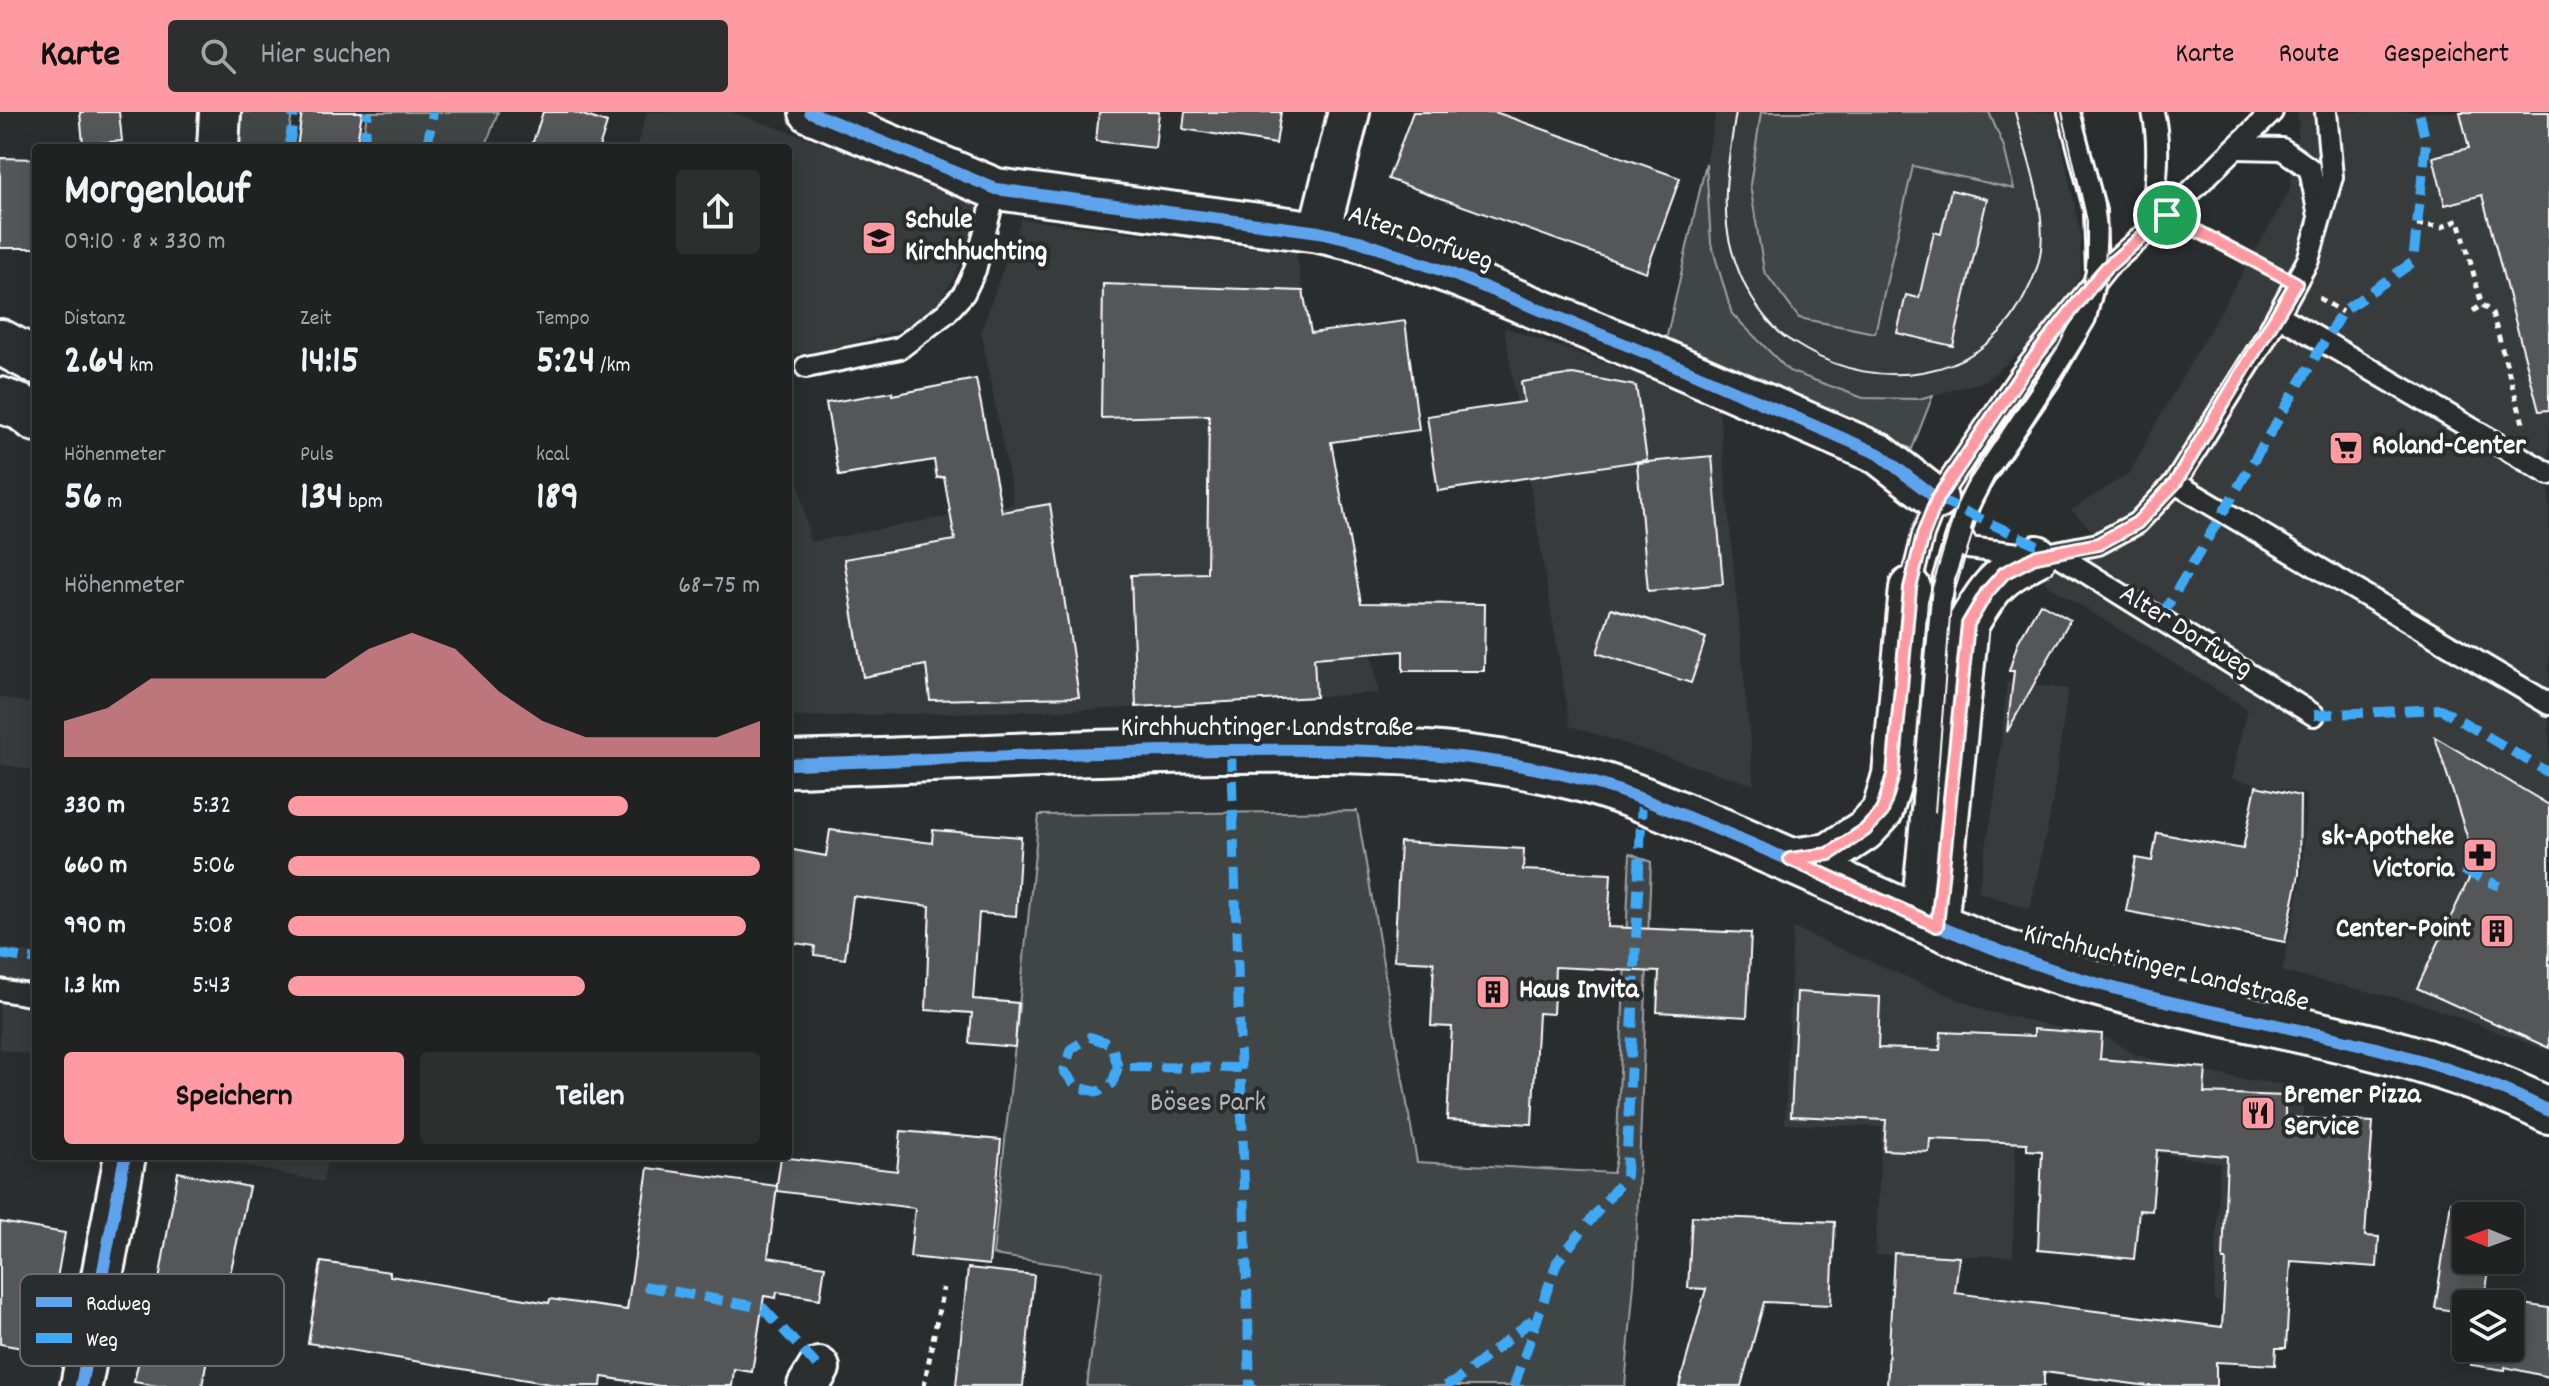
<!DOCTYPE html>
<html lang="de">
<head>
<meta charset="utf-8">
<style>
  body { margin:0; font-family:Dekko,sans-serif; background:#2d2f2f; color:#f1f3f6; height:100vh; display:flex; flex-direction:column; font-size:30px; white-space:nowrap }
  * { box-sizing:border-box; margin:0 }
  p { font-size:26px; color:#a2a4a5 }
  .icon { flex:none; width:44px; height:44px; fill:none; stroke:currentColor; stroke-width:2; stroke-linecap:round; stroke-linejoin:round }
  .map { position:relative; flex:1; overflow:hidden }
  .panel { position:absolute; left:32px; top:32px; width:760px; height:1016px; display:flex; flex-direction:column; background:#202222; border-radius:8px; box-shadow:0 4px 20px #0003,0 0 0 2px #3d3f40 }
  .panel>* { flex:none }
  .needle { width:52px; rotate:271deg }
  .tools { position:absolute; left:2452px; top:1090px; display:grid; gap:16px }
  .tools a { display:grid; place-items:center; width:72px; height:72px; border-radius:8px; background:#202222; box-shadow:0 4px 20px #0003,0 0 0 2px #3d3f40; font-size:40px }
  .pin { position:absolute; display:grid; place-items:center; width:68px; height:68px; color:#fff; margin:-34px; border:4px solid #fff; border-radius:50%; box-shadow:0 2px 8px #0007 }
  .round { display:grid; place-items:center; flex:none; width:84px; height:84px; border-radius:8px; background:#2d2f2f }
  .headline { display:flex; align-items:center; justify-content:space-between; height:136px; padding:0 32px }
  h1 { font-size:44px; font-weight:700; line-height:60px }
  .figures { display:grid; grid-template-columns:repeat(3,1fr); gap:12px; height:136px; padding:8px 32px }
  .figures div { display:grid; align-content:center }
  .figures b { font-size:40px; font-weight:700 }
  .figures small { font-size:22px; font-weight:400 }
  .figures p { font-size:22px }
  .chart { height:224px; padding:16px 32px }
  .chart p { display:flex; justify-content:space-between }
  .chart svg { width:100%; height:144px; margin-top:8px; fill:#ff9aa2; opacity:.7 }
  .cta { display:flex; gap:16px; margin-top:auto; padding:16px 32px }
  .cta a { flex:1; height:92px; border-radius:8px; background:#ff9aa2; color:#111; font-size:32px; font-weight:700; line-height:92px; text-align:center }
  .cta a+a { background:#2d2f2f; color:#f1f3f6 }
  ul { padding:0 32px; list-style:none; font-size:26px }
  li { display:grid; grid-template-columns:128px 96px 1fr; align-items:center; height:60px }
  li i { height:20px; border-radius:10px; background:#ff9aa2 }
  header { display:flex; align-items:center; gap:48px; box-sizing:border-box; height:112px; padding:0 40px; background:#ff9aa2; color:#111 }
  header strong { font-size:38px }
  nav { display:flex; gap:44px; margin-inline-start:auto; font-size:28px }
  .search { width:560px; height:72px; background:#2d2f2f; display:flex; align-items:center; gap:20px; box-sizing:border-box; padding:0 28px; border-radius:8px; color:#a2a4a5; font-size:30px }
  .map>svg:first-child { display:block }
</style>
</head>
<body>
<header>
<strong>Karte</strong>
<div class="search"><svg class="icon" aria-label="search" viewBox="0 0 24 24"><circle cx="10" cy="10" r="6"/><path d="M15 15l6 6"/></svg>Hier suchen</div>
<nav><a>Karte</a><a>Route</a><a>Gespeichert</a></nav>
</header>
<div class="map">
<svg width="2549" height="1274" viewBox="0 0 2549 1274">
  <rect width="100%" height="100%" fill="#2a2d2e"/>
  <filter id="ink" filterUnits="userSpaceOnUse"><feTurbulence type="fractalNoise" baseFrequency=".0125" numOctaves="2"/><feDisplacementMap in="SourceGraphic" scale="16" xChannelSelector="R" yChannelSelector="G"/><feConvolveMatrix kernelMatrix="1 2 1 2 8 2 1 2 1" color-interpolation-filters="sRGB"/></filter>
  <g filter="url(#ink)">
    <!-- built -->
    <g fill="#373a3b">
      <polygon points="647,0 731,0 987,87 954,166 934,197 909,215 848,233 788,244 788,36 636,36"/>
      <polygon points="1716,0 1761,0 1750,73 1913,54 2013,76 2004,35 1989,0 2055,0 2080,120 2081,163 2046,219 1985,269 1919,287 1863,286 1789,259 1732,202 1711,131 1706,51"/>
      <polygon points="2297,0 2549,0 2549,939 2419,891 2282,860 2302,765 2306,682 2231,667 2247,597 2046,472 2037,448 2105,431 2071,398 2130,361 2156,311 2289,80 2299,11"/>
      <polygon points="1021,107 1296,141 1379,581 1110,597 788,605 788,313 810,430 1014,392 981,219"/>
      <polygon points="1504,215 1656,269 1719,297 1754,673 1570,614"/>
      <polygon points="36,543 36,659 0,652 0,585 29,591"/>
      <polygon points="2007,570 2068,577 2052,693 2030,797 1978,780 1995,684"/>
      <polygon points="1793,816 1986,899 2110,927 2136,943 2239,967 2305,975 2288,1194 2214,1189 2220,1051 2160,1041 2162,1000 2017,981 2013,1144 1875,1143 1882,1015 1785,1012"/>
      <polygon points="0,835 36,842 36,945 0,937"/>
      <polygon points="197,1044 328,1044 323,1070"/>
    </g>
    <!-- green -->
    <g fill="#414445" stroke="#a0a2a2" stroke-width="2">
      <polygon points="238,0 292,0 287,36 235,36"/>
      <polygon points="367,0 498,0 485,36 362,36"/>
      <polygon points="1761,0 1989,0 2004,35 2014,77 1913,54 1875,221 1799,206 1764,159 1750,73"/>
      <polygon points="1706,51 1711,131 1732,202 1789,259 1863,286 1919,287 1933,283 1912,337 1666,228"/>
      <polygon points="1357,699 1417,1050 1613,1061 1616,1047 1630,741 1651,750 1635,1160 1625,1274 1087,1274 1102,1159 993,1143 1039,703"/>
    </g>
    <!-- building -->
    <g fill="#555758" stroke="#fff" stroke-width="2">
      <polygon points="80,0 119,0 122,29 83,32"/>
      <polygon points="302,0 362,0 356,36 297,36"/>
      <polygon points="543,0 574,0 607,11 599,36 531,36"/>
      <polygon points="1099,0 1159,0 1155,36 1096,29"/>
      <polygon points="1185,0 1281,0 1276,32 1183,17"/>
      <polygon points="1413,0 1495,0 1680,66 1646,160 1388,67"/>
      <polygon points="2460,0 2549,0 2549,298 2539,299 2482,83 2445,93 2433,45 2469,36"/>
      <polygon points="0,46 36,47 36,136 0,136"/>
      <polygon points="1951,78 1987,87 1953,234 1897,221 1906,183 1919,186 1934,120 1941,122"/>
      <polygon points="1103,172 1303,179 1311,221 1405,209 1419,318 1331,330 1361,491 1485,492 1484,559 1403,559 1403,539 1314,546 1316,585 1136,595 1131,463 1207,461 1209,303 1101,306"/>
      <polygon points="1573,262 1636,274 1647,348 1438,379 1427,304 1524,290 1521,270"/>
      <polygon points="976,267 1002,400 1050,392 1079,585 930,588 926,553 863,565 844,447 955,428 944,365 937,366 934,348 839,364 826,291 892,280 892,283"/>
      <polygon points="1712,344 1723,472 1648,479 1637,351"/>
      <polygon points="2040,491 2070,508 2007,620 2014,559 2009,559 2018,530"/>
      <polygon points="1611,496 1706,526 1691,571 1597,541"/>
      <polygon points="2435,625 2549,693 2549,936 2417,876 2476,752"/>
      <polygon points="2256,674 2300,684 2299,762 2285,830 2126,799 2136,746 2152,749 2157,721 2243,737"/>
      <polygon points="830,718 932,731 933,718 1021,725 1016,804 979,801 973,887 1018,891 1015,935 969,931 972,901 926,898 930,794 853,784 845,847 814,843 815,834 788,830 788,737 826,744"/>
      <polygon points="1400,730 1524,737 1523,758 1611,762 1608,815 1751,821 1747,905 1657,900 1659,860 1555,855 1553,902 1538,901 1532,1012 1447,1008 1452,915 1431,914 1434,850 1394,848"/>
      <polygon points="1797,880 1880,885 1878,936 1940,938 1941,920 2034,924 2034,917 2102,922 2100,947 2206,956 2204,981 2285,984 2285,1005 2373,1010 2365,1124 2379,1125 2377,1155 2291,1149 2286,1236 2276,1236 2275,1253 2216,1250 2216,1274 2148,1274 2044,1260 2044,1274 1887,1274 1894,1141 1959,1145 1955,1181 2222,1215 2226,1148 2223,1148 2227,1044 2157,1038 2152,1099 2139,1098 2134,1147 2038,1138 2042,1039 2027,1038 2027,1031 1930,1027 1929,1040 1884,1038 1886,1008 1791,1004"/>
      <polygon points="901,1019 1001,1028 989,1153 910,1145 915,1096 776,1079 781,1045 897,1059"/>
      <polygon points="648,1056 777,1074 768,1145 825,1154 820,1187 777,1180 776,1186 764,1184 752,1260 734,1257 732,1274 660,1274 602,1265 601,1274 562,1274 308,1231 321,1150 390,1160 390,1164 549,1191 550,1187 627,1198"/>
      <polygon points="178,1060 249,1075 221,1204 215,1203 202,1274 157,1274 134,1270 152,1191 155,1191"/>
      <polygon points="2451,1090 2498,1097 2497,1104 2466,1104 2466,1148 2490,1148 2485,1186 2549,1196 2549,1265 2505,1255 2505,1258 2471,1253 2473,1236 2510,1236 2510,1192 2466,1192 2466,1201 2435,1196"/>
      <polygon points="1692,1104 1835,1110 1831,1193 1764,1190 1741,1274 1679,1274 1706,1177 1688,1176"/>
      <polygon points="0,1110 65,1121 44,1240 0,1232"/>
      <polygon points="968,1156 1034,1163 1023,1274 956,1274"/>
    </g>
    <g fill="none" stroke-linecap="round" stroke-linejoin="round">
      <!-- service casing -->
      <g stroke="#fff" stroke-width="26">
        <g id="service">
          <polyline points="2236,36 2282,37 2310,57 2319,104"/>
          <path d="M2152,116C2154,77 2162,38 2153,0"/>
          <polyline points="2278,203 2549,362"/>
          <polyline points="806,255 900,236 946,201 964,181 975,158 996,77"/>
          <polyline points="2175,371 2549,592"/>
          <polyline points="1959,418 1968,436 2037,444 2098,432 2137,411 2175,371 2262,232 2308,148 2332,65 2326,0"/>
          <polyline points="2055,441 2314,603"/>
          <polyline points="1910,476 1923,423 1937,387 2020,264 2107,155 2167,103 2272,0"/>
          <polyline points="1912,802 1944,465 1965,400 1984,362 2049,268 2085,206 2097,160 2095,99 2069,0"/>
          <polyline points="0,878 36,884"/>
        </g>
      </g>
      <!-- minor casing -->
      <g stroke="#fff" stroke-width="46">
        <g id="minor">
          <polyline points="810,0 996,77 1319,120 1359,129 1452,162 1656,245 1879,342 1937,387"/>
          <polyline points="218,36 220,0"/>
          <polyline points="1319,120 1349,0"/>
          <polyline points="1790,747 1829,742 1865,718 1882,700 1893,663 1910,476"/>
          <path d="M1937,814L1968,512C1990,474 1998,464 2037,444"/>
          <polyline points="81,1274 125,1044"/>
          <polyline points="808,1274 819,1256"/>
        </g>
      </g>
      <!-- secondary casing -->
      <g stroke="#fff" stroke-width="50">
        <g id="secondary">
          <polyline points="0,230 36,249"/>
          <polyline points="0,288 22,296 36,307"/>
          <path d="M788,652C931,648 1075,640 1218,638C1336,637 1458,635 1573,665C1617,676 1660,694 1702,711C1827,761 1946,825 2075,865C2232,913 2400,923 2549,999"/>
        </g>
      </g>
      <!-- path -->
      <g stroke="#fff" stroke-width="5" stroke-dasharray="6 6" stroke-linecap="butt">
        <polyline points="2417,113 2442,115 2459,108 2482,193 2492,201 2523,311 2527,313"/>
        <polyline points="2193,117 2269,157"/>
        <polyline points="2319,186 2342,200"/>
        <polyline points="2473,199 2482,193"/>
        <polyline points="924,1274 943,1176"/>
      </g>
      <!-- service -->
      <use href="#service" stroke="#2a2d2e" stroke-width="20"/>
      <!-- minor -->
      <use href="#minor" stroke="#2a2d2e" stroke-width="40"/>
      <!-- secondary -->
      <use href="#secondary" stroke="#2a2d2e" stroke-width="44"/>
      <!-- tram -->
      <g stroke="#fff" stroke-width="2">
        <path d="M1736,0C1729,44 1719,95 1732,139C1741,171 1756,199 1781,222C1788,228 1798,233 1806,238C1877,280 1977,269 2020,193C2029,176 2039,157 2041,137C2046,92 2026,43 2015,0"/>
        <polyline points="1911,699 1928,489 1960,382 2058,235 2081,189 2087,146 2087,109 2062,0"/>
        <polyline points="1935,700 1951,491 1982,390 2095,212 2104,175 2107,115 2103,86 2081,0"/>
      </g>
      <!-- quiet -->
      <g stroke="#3fa9f5" stroke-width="10" stroke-dasharray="20 10" stroke-linecap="butt">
        <polyline points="289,36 294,0"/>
        <polyline points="363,36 368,0"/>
        <polyline points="427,36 433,0"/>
        <polyline points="1937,387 2055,441"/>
        <polyline points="2161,505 2342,200 2413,150 2426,31 2419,0"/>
        <polyline points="2314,603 2441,597 2549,661"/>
        <polyline points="1231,638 1250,1274"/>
        <polyline points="2462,758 2499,774"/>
        <polyline points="0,842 36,848"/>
        <polyline points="1118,955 1112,972 1098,980 1077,975 1064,959 1071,937 1090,925 1111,932 1118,955 1240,956"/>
        <polyline points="644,1174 763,1196 819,1256"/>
        <polyline points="1445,1274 1456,1269 1537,1204"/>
        <polyline points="1514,1274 1557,1150 1626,1064 1642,687"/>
      </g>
      <!-- cycleway casing -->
      <g stroke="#2a2d2e" stroke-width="17">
        <g id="cycleway">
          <polyline points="810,0 996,77 1319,120 1359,129 1452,162 1656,245 1879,342 1937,387"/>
          <path d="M788,652C931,648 1075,640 1218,638C1336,637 1458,635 1573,665C1617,676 1660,694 1702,711C1827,761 1946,825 2075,865C2232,913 2400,923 2549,999"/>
          <polyline points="81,1274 125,1044"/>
        </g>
      </g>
      <!-- cycleway -->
      <use href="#cycleway" stroke="#60a3ed" stroke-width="12"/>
    </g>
  </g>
  <g fill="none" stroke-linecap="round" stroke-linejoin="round" filter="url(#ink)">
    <!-- route casing -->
    <g stroke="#fff" stroke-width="16">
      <polygon id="route" points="2167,103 2296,171 2175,371 2137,411 2098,432 2037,444 2004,461 1987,480 1968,512 1937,814 1790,747 1829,742 1865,718 1882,700 1893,663 1910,476 1923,423 1937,387 2020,264 2094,170 2107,155"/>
    </g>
    <!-- route -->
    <use href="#route" stroke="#ff9aa2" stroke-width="10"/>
  </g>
  <!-- icons -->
  <defs>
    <g id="school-square" transform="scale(1.8)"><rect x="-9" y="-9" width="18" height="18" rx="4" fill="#ff9aa2" stroke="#2a2d2e"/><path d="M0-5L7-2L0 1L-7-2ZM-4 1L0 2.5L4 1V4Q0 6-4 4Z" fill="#111"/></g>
    <g id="supermarket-square" transform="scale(1.8)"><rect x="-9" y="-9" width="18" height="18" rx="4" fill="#ff9aa2" stroke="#2a2d2e"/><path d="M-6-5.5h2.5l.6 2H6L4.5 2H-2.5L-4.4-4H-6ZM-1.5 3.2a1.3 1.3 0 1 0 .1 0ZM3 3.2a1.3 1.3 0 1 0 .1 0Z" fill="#111"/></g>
    <g id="pharmacy-square" transform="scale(1.8)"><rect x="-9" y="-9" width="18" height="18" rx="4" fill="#ff9aa2" stroke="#2a2d2e"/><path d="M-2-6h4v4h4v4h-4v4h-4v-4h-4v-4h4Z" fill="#111"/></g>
    <g id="building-square" transform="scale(1.8)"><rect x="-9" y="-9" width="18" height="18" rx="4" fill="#ff9aa2" stroke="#2a2d2e"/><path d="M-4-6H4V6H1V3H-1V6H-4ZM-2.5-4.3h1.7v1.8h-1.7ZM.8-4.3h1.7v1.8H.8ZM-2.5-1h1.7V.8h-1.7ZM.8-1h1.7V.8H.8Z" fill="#111"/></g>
    <g id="restaurant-square" transform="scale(1.8)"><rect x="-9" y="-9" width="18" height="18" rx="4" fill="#ff9aa2" stroke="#2a2d2e"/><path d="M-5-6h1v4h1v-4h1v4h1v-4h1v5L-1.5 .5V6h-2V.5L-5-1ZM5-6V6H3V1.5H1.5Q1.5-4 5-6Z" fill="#111"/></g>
  </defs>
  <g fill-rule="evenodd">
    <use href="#school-square" x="879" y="126"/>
    <use href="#supermarket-square" x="2346" y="336"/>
    <use href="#pharmacy-square" x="2480" y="743"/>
    <use href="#building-square" x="2497" y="819"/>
    <use href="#building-square" x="1493" y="880"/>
    <use href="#restaurant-square" x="2258" y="1001"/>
  </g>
  <g text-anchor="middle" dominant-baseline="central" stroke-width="8" stroke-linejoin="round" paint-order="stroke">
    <!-- poi labels -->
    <g font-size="28" font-weight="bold" fill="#fff" stroke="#2a2d2e" text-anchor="start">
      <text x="905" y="110">Schule<tspan x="905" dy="32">Kirchhuchting</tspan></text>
      <text x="2372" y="336">Roland-Center</text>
      <text x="2454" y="727" text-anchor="end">sk-Apotheke<tspan x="2454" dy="32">Victoria</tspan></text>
      <text x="2471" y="819" text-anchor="end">Center-Point</text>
      <text x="1519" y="880">Haus Invita</text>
      <text x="2284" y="985">Bremer Pizza<tspan x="2284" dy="32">Service</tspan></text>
    </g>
    <!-- street labels -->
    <g font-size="28" fill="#fff" stroke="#2a2d2e">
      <text transform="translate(1420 128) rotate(19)">Alter Dorfweg</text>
      <text transform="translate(2185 521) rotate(32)">Alter Dorfweg</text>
      <text x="1267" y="618">Kirchhuchtinger Landstraße</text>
      <text transform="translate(2166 858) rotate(14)">Kirchhuchtinger Landstraße</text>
    </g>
    <!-- park labels -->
    <g font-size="28" fill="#b3b4b5" stroke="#2a2d2e">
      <text x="1208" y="993">Böses Park</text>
    </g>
  </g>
  <!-- legend -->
  <rect x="20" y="1162" width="264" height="92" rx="12" fill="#2a2d2e" stroke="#6a6c6d" stroke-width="2"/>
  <rect x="36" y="1185" width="36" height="10" fill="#60a3ed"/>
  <rect x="36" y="1221" width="36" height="10" fill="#3fa9f5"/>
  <g font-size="22" fill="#fff">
    <text x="86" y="1198">Radweg</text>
    <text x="86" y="1234">Weg</text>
  </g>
</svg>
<div class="tools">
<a><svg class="needle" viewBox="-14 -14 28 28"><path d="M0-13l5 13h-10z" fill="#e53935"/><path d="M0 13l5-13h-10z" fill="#a2a4a5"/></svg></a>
<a><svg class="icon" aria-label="layers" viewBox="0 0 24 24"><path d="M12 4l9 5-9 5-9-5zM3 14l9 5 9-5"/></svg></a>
</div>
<div class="pin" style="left:2167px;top:103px;background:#1e9e55"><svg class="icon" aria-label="arrive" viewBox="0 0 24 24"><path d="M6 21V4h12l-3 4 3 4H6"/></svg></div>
<section class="panel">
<div class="headline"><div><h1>Morgenlauf</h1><p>09:10 · 8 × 330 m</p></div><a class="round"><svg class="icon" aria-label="share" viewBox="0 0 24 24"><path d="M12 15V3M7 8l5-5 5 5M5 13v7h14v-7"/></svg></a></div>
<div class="figures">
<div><p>Distanz</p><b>2.64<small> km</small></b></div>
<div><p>Zeit</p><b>14:15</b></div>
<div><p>Tempo</p><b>5:24<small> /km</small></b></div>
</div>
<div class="figures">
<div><p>Höhenmeter</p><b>56<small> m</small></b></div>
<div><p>Puls</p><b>134<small> bpm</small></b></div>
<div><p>kcal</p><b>189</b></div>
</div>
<div class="chart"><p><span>Höhenmeter</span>68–75 m</p>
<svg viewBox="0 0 160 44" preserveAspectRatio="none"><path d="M0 44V33L10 29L20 20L30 20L40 20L50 20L60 20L70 11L80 6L90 11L100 24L110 33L120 38L130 38L140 38L150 38L160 33V44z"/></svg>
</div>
<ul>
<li><b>330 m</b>5:32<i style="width:72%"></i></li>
<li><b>660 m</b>5:06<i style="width:100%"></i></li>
<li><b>990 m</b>5:08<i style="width:97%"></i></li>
<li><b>1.3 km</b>5:43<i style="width:63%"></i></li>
</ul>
<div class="cta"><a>Speichern</a><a>Teilen</a></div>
</section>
</div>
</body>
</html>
